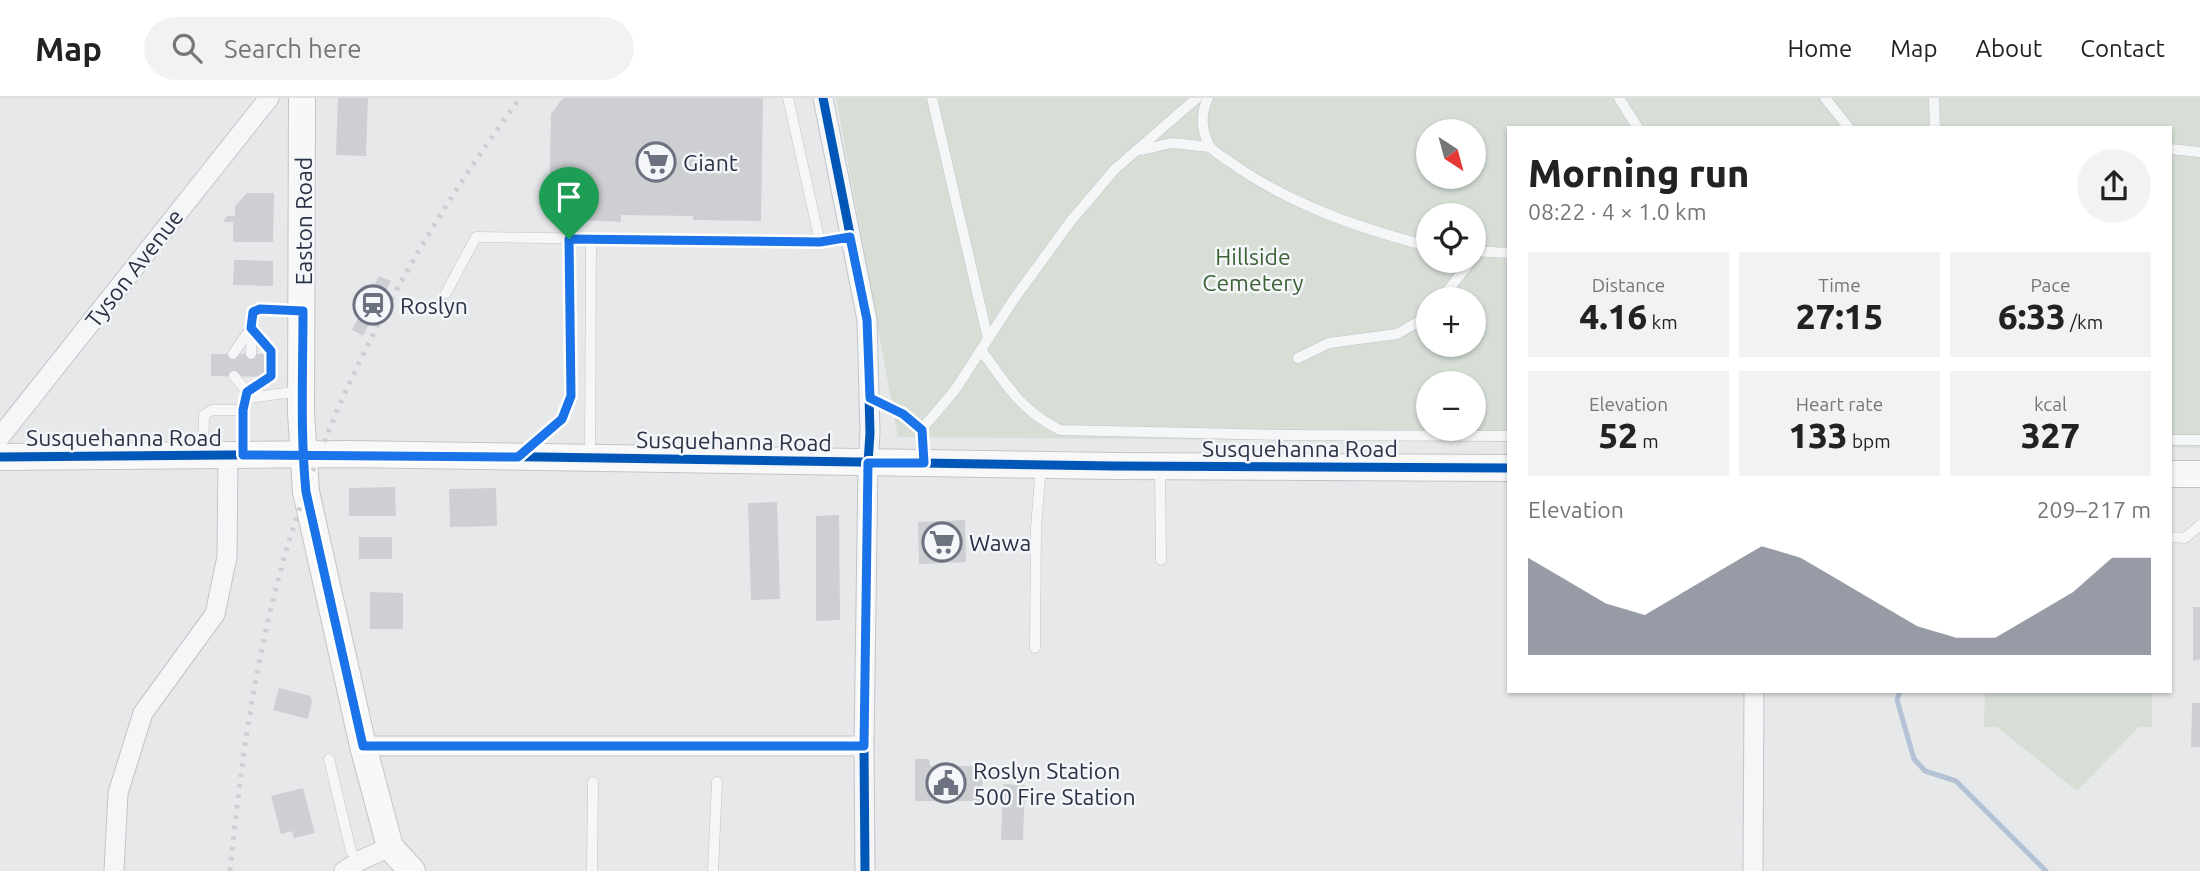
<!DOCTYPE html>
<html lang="en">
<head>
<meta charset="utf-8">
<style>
  body { margin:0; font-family:Ubuntu,sans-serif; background:#f2f2f2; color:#222; height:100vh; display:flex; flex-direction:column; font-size:26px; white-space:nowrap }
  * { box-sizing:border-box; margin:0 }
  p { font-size:23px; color:#767676 }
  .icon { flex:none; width:38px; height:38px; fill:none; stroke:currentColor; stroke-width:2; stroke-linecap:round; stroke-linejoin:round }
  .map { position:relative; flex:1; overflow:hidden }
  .side { position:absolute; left:1507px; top:28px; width:665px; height:567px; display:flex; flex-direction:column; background:#fff; border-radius:0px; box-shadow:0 2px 5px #0004 }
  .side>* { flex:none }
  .needle { width:46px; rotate:144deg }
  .buttons { position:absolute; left:1416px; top:21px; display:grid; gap:14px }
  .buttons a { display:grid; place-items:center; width:70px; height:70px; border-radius:50%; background:#fff; box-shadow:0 2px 5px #0004; font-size:35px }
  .pin { position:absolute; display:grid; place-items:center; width:60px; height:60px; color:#fff; margin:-72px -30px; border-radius:50% 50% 50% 0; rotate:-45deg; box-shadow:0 0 7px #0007 }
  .pin .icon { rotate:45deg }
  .round { display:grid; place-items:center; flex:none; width:74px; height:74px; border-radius:37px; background:#f2f2f2 }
  .headline { display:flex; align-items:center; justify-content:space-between; height:119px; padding:0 21px }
  h1 { font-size:38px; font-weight:800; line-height:52px }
  .figures { display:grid; grid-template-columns:repeat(3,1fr); gap:10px; height:119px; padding:7px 21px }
  .figures div { display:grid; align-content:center; border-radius:0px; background:#f2f2f2; text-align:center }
  .figures b { font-size:35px; font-weight:800 }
  .figures small { font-size:19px; font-weight:400 }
  .figures p { font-size:19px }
  .chart { height:196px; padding:14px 21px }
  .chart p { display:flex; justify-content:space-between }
  .chart svg { width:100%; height:126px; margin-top:7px; fill:#6c727f; opacity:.7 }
  header { display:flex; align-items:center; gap:42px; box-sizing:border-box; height:98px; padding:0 35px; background:#fff; border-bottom:2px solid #e0e0e0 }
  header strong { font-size:33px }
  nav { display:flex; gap:38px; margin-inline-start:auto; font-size:24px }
  .search { width:490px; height:63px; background:#f2f2f2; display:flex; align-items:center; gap:18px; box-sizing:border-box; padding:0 24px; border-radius:38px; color:#767676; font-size:26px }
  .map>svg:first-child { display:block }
</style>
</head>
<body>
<header>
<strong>Map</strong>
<div class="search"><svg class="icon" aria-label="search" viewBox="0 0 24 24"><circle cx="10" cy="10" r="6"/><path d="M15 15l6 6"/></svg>Search here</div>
<nav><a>Home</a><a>Map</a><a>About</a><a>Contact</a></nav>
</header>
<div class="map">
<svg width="2200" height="773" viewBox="0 0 2200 773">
  <rect width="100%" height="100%" fill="#e6e8ea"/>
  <!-- green -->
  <g fill="#d6ded6" fill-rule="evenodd">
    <path d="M836,0H2200V350L2170,349V30H1508V344L898,339ZM1428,33H1474V79H1428ZM1428,117H1474V163H1428ZM1428,201H1474V247H1428ZM1428,285H1474V331H1428Z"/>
    <polygon points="1985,593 2152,593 2152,629 2139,629 2077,693 1997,629 1984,629"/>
  </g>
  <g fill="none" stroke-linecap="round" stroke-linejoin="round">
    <!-- stream -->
    <polyline stroke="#b4c2d6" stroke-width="5" points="1900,593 1897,602 1914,661 1925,673 1956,683 2046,773"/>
  </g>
  <!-- building -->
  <g fill="#cdcfd2">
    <polygon points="338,0 368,0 366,58 336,57"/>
    <polygon points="563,0 763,0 761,123 693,122 693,118 621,117 621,124 560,121 560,113 549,113 551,16"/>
    <polygon points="247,95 274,95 273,144 233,144 233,124 223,124 227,118 235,118 235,108"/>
    <polygon points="234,162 273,163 273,188 233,187"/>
    <polygon points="379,178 391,183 363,238 352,232"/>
    <polygon points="211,256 267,256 267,279 211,278"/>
    <polygon points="395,389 396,418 349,418 349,390"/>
    <polygon points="496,390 497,428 450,429 449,391"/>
    <polygon points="777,404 780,501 751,502 748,405"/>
    <polygon points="839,417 840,522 816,523 816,418"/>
    <polygon points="965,422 966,464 919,466 918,424"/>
    <rect x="359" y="439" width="33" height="22"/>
    <polygon points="370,494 403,495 403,531 370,531"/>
    <polygon points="2193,509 2200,509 2200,561 2193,563"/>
    <polygon points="279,590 310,598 312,603 308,621 273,612"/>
    <polygon points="2192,605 2200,605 2200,649 2191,649"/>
    <polygon points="915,661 929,661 930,668 982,668 983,703 915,703"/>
    <polygon points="1003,686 1025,687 1023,742 1001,742"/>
    <polygon points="303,690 315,735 294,740 292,733 281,736 271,698"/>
  </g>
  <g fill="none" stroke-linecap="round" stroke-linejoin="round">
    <!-- service casing -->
    <g stroke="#c3c4c8" stroke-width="11">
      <g id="service">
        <polyline points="788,0 820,144"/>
        <polyline points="932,0 988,241"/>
        <path d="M1208,0C1201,15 1201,32 1209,47C1213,54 1223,59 1230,64C1289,106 1358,130 1428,148"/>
        <polyline points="1619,0 1638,30"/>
        <polyline points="1825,0 1849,30"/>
        <polyline points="1934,0 1935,30"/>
        <polyline points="2170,51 2200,54"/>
        <polyline points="1142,52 1171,45 1210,49"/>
        <polyline points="1474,153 1508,155"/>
        <polyline points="446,195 476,139 820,144 850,139"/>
        <polyline points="1441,201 1471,163"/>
        <path d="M981,252C1006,286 1021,313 1060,332L1286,337L1508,338"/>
        <polyline points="233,256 251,230 271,253 271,278 247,294 234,278"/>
        <polyline points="251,256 253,214 260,211 299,213"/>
        <polyline points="1298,260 1329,245 1397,236 1428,218"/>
        <polyline points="870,300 903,316 921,332 924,365"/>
        <polyline points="921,332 955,292 1014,201 1070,124 1115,71 1197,0"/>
        <polyline points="2170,342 2200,342"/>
        <polyline points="526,353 562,321 571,298 569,141"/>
        <polyline points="243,356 243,312 247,300 301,293"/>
        <polyline points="203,357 204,317 212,312 243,312"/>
        <polyline points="590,360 591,141"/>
        <polyline points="1160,369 1161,462"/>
        <polyline points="2170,439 2185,440 2200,427"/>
        <polyline points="1035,550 1036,429 1041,368"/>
        <polyline points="329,661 351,753 358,763"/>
        <polyline points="592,773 593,684"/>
        <polyline points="713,773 717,684"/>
      </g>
    </g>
    <!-- minor casing -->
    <g stroke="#c3c4c8" stroke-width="21">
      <g id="minor">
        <polyline points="823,0 867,222 870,335 868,365 864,648 865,773"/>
        <polyline points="0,339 269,0"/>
        <polyline points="363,648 864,648"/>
        <polyline points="114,773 118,695 143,615 215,516 227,459 228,357"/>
        <polyline points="344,773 361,762 390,749"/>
        <polyline points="1753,773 1754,593"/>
      </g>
    </g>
    <!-- secondary casing -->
    <g stroke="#c3c4c8" stroke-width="28">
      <g id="secondary">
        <polyline points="302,0 301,315 306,394 363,648 390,749 412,773"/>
        <polyline points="0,359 348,356 1114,368 1508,370"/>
        <polyline points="2170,376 2200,376"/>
      </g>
    </g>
    <!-- service -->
    <use href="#service" stroke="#f5f6f7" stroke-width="10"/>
    <!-- minor -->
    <use href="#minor" stroke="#f5f6f7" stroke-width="19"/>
    <!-- secondary -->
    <use href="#secondary" stroke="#f8f8f8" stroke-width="26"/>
    <!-- rail -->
    <path stroke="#cecfd2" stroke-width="5" stroke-dasharray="3.5 7" stroke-linecap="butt" d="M230,773C241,661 257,548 290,440C339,281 422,133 520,0"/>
    <!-- cycleway casing -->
    <g stroke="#f4f6f9" stroke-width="13">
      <g id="cycleway">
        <polyline points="823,0 867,222 870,335 868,365 864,648 865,773"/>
        <polyline points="0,359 348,356 1114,368 1508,370"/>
      </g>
    </g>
    <!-- cycleway -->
    <use href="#cycleway" stroke="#0057b8" stroke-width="9"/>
  </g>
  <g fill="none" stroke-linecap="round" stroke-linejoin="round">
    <!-- route casing -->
    <g stroke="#fff" stroke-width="14">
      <path id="route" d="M569,141L571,298L562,321L518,359L243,357V312L247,294L271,278V253L251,230L253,214L260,211L303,213C303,274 300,334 306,394L363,648H864L868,365H924L922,332L903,316L870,300L867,222L850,139L820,144L569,141"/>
    </g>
    <!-- route -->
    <use href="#route" stroke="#1a73e8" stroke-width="9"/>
  </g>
  <!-- icons -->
  <defs>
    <g id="supermarket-ring" transform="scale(2.0125)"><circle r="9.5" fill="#f4f6f9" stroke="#6c727f" stroke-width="1.5"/><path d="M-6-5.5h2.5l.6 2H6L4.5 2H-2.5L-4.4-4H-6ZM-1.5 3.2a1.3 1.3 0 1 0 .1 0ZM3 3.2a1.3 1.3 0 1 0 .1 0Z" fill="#6c727f"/></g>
    <g id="station-ring" transform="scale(2.0125)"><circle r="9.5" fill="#f4f6f9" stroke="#6c727f" stroke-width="1.5"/><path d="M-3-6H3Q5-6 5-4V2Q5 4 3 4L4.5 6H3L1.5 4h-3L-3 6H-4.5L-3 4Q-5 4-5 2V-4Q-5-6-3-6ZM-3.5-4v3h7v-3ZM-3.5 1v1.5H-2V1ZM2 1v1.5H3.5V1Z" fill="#6c727f"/></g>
    <g id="civic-ring" transform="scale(2.0125)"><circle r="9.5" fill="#f4f6f9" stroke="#6c727f" stroke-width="1.5"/><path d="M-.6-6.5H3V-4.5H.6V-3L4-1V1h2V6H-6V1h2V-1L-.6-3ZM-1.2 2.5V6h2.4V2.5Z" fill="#6c727f"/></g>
  </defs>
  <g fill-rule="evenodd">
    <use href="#supermarket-ring" x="656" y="64"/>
    <use href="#station-ring" x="373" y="207"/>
    <use href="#supermarket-ring" x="942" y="444"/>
    <use href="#civic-ring" x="946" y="685"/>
  </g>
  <g text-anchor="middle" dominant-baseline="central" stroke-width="5" stroke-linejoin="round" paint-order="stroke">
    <!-- poi labels -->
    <g font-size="23" fill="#2a3346" stroke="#f4f6f9" text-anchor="start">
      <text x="683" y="64">Giant</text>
      <text x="400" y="207">Roslyn</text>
      <text x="969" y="444">Wawa</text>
      <text x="973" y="672">Roslyn Station<tspan x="973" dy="26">500 Fire Station</tspan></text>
    </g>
    <!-- street labels -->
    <g font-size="23" fill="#2a3346" stroke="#f4f6f9">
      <text transform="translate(303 123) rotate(-90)">Easton Road</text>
      <text transform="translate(134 170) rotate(-52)">Tyson Avenue</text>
      <text x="124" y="339">Susquehanna Road</text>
      <text transform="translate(734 343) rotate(1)">Susquehanna Road</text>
      <text x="1300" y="350">Susquehanna Road</text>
    </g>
    <!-- park labels -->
    <g font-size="23" fill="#3d6237" stroke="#f4f6f9">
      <text x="1253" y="158">Hillside<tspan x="1253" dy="26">Cemetery</tspan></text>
    </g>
  </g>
</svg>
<div class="buttons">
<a><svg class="needle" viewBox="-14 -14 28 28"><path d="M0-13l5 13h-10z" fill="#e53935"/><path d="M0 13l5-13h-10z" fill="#767676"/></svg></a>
<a><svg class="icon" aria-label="locate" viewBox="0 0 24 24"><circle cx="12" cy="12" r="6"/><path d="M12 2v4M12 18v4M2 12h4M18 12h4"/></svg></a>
<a>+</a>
<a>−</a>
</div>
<div class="pin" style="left:569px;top:141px;background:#1e9e55"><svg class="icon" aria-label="arrive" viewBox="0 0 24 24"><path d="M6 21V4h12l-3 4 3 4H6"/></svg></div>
<section class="side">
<div class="headline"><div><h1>Morning run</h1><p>08:22 · 4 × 1.0 km</p></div><a class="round"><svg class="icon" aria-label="share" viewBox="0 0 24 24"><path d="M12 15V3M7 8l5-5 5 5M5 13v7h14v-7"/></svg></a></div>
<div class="figures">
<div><p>Distance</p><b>4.16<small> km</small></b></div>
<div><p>Time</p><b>27:15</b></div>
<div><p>Pace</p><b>6:33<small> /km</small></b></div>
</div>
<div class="figures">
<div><p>Elevation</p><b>52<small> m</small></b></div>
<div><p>Heart rate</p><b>133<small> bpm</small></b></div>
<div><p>kcal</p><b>327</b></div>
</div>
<div class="chart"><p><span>Elevation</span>209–217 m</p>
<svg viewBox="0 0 160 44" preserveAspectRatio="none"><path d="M0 44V10L10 18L20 26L30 30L40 22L50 14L60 6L70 10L80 18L90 26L100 34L110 38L120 38L130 30L140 22L150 10L160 10V44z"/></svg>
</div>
</section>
</div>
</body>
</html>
